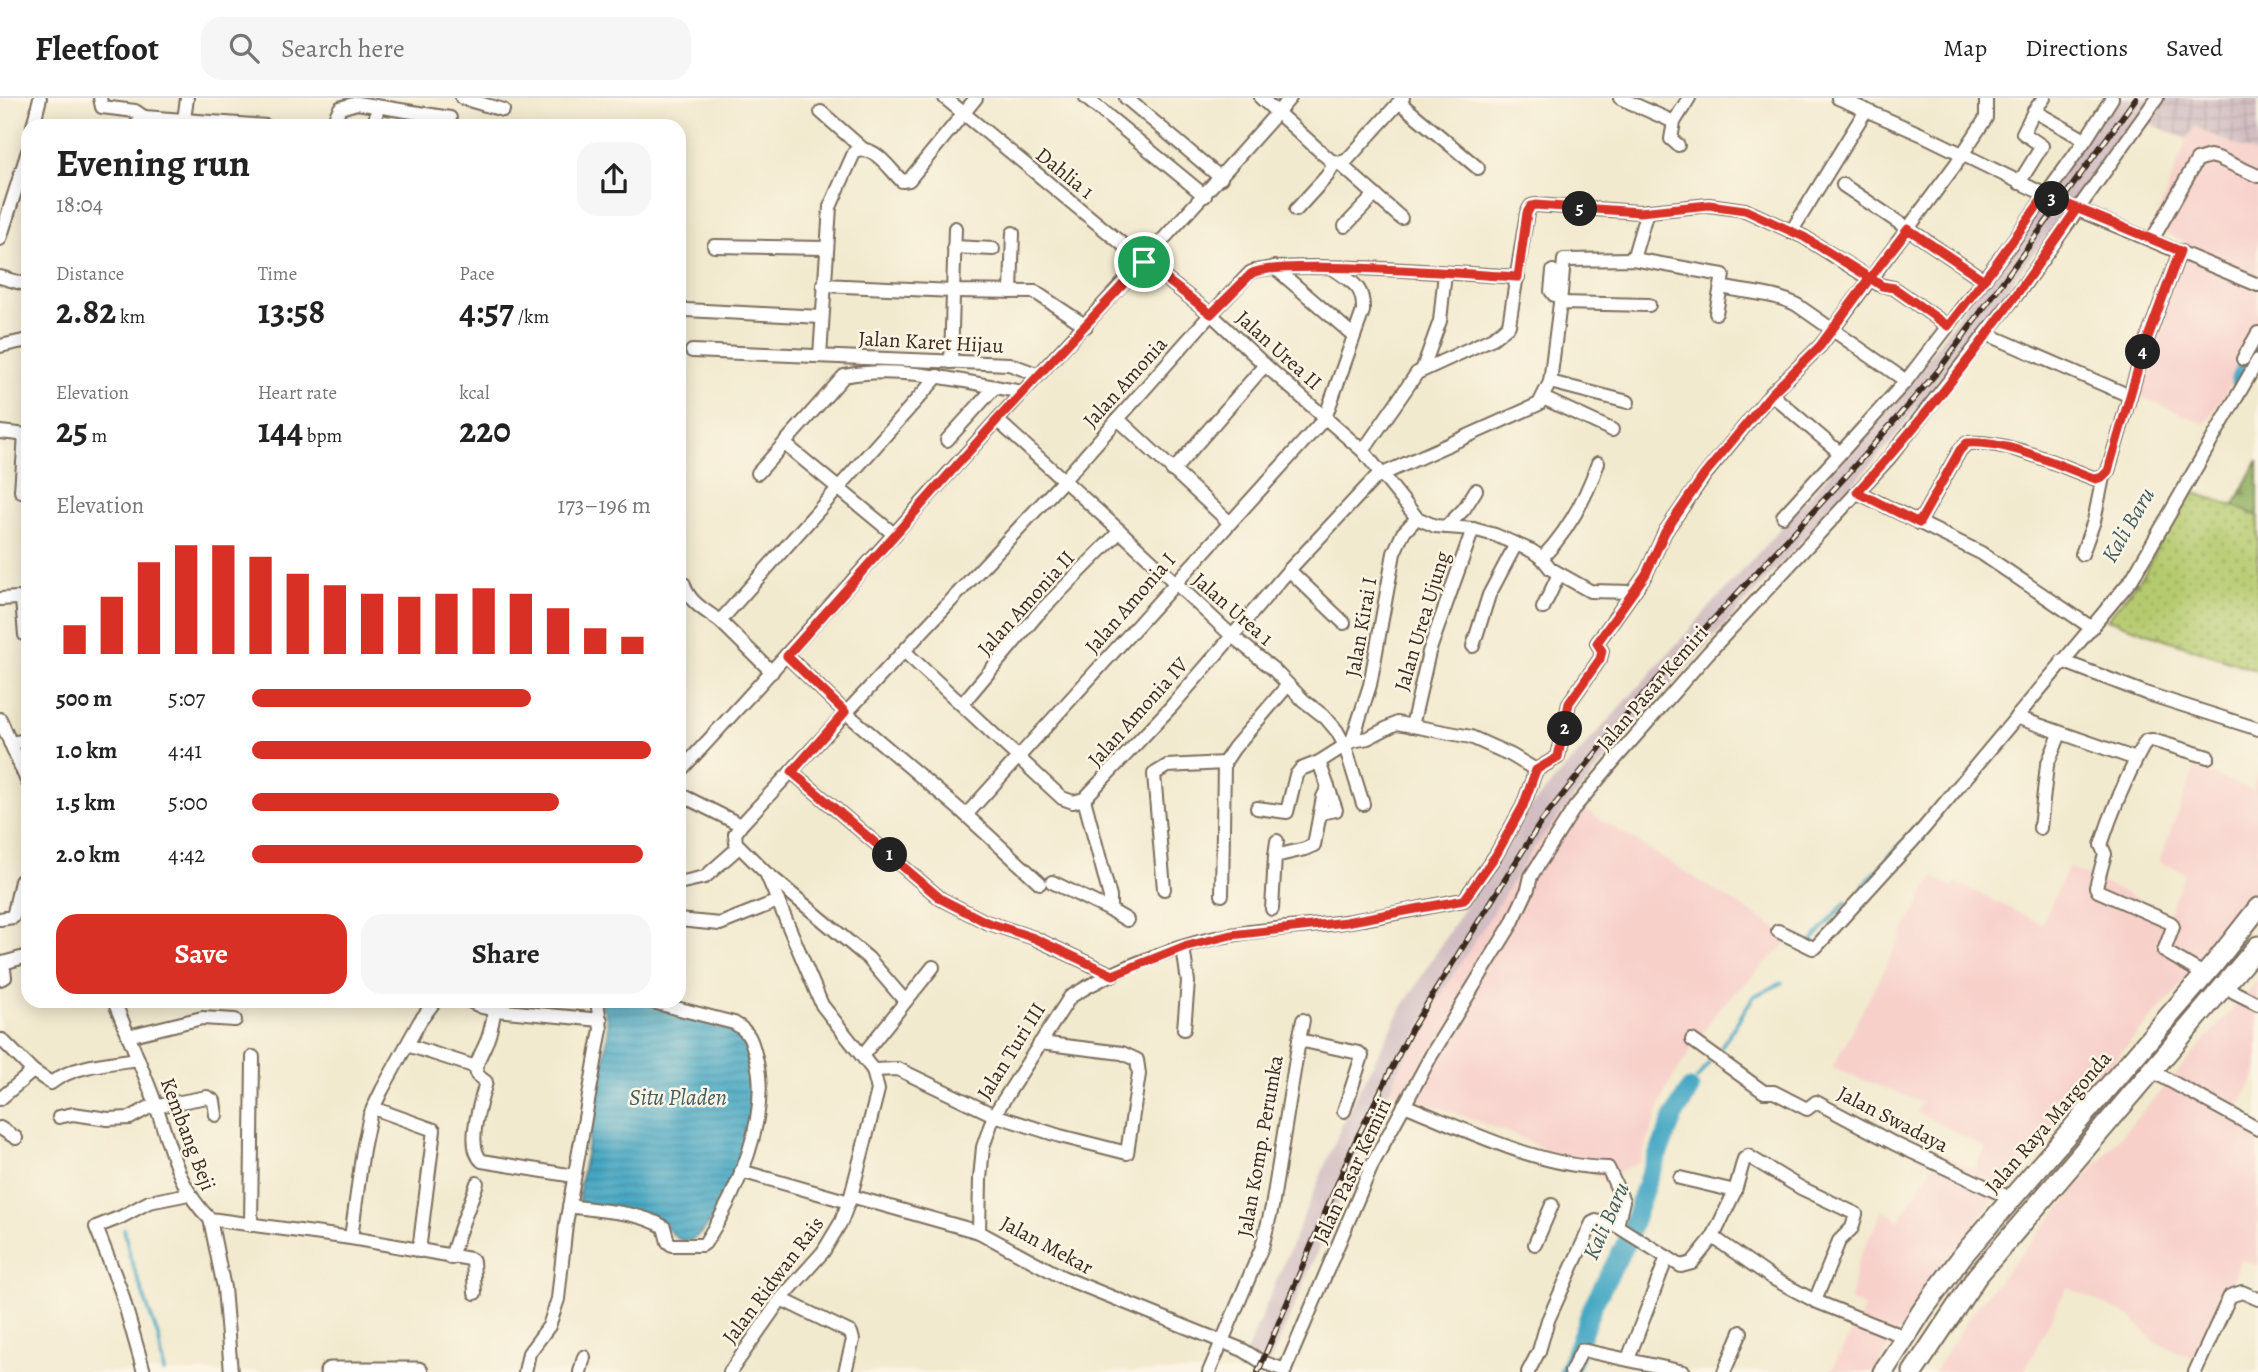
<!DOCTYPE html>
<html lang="en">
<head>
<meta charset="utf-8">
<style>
  body { margin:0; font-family:Alegreya,serif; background:#f6f6f6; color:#222; height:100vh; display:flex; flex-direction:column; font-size:26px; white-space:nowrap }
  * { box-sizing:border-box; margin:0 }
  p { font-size:23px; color:#767676 }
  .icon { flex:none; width:38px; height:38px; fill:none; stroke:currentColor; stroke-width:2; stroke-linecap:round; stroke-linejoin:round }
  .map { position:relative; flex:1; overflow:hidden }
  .details { position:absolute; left:21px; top:21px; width:665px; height:889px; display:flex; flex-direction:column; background:#fff; border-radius:21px; box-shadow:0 4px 18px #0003 }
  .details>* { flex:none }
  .pin { position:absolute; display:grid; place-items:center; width:60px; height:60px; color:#fff; margin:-30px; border:4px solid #fff; border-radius:50%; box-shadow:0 2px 7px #0007 }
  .km { position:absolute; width:35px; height:35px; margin:-18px; border-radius:50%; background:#222; color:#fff; font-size:19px; line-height:35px; text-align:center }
  .round { display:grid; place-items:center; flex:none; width:74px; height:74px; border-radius:21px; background:#f6f6f6 }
  .head { display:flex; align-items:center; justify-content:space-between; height:119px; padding:0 35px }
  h1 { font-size:38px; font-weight:700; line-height:52px }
  .figures { display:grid; grid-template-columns:repeat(3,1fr); gap:10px; height:119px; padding:7px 35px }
  .figures div { display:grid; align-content:center }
  .figures b { font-size:35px; font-weight:700 }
  .figures small { font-size:19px; font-weight:400 }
  .figures p { font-size:19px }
  .chart { height:196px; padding:14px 35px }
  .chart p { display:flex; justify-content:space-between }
  .chart svg { width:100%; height:126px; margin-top:7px; stroke:#d93025; stroke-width:6 }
  .cta { display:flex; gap:14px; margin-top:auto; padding:14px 35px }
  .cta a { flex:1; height:80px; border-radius:21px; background:#d93025; color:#fff; font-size:28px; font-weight:700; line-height:80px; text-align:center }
  .cta a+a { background:#f6f6f6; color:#222 }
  ul { padding:0 35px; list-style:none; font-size:23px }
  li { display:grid; grid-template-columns:112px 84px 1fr; align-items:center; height:52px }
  li i { height:18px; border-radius:9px; background:#d93025 }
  header { display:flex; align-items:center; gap:42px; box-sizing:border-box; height:98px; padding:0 35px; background:#fff; border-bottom:2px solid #e0e0e0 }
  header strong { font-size:33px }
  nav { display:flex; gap:38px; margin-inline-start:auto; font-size:24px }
  .search { width:490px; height:63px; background:#f6f6f6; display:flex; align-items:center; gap:18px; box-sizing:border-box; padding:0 24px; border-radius:21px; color:#767676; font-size:26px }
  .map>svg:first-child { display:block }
</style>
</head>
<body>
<header>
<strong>Fleetfoot</strong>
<div class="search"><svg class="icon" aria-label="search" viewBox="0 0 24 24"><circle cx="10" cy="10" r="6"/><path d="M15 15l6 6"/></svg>Search here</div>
<nav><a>Map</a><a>Directions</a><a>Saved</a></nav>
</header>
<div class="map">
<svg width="2258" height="1274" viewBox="0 0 2258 1274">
  <defs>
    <pattern id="industrial-grid" width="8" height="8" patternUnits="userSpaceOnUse" patternTransform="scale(1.75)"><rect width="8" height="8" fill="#d2bec2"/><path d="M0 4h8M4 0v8" fill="none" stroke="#b5a3a6"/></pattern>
    <pattern id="grass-dots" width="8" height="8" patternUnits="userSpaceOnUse" patternTransform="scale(1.75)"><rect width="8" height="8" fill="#b5ca6e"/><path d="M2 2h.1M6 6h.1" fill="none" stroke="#94a45a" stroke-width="1.8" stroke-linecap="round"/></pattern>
    <pattern id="forest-firs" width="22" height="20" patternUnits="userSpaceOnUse" patternTransform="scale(1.75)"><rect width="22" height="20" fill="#90ae61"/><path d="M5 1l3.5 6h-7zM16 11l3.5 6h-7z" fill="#778e4f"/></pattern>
    <pattern id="water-rules" width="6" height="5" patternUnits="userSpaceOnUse" patternTransform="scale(1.75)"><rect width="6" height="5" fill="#44a7c4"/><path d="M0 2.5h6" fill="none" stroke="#3a889f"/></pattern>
  </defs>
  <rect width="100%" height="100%" fill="#fcf5e5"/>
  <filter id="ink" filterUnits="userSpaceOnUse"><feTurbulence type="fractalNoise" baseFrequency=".0143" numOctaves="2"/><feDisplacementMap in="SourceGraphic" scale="14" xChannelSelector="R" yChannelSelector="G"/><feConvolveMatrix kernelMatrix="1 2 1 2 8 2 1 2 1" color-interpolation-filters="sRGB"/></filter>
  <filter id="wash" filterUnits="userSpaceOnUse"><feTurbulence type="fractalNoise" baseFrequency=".00686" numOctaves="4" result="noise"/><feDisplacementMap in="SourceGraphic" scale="28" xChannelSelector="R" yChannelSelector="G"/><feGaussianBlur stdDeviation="1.57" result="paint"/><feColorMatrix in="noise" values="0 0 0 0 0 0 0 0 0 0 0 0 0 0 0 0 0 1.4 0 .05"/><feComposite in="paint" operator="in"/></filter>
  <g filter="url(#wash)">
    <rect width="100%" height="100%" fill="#f2eacf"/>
    <!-- built -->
    <g fill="#f7d0ca">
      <polygon points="2194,29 2258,57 2258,245 2205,326 2136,297 2186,144 2153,129 2187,41"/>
      <polygon points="2195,670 2252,692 2258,675 2258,793 2240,821 2013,1076 1933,1181 1873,1274 1830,1274 1865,1210 1850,1203 1858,1161 1884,1111 1899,1122 1941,1055 1974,1071 1986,1050 1917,1014 1921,1004 1832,970 1933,779 1952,790 1956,784 2042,826 2068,769 2169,815 2185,774 2159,764"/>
      <polygon points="1571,703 1792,840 1720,909 1667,989 1640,1064 1603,1081 1515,1037 1390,992 1421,928 1533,751"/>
      <polygon points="2258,882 2258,972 2235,1018 2258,1031 2258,1169 2242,1161 2197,1262 2155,1244 2131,1219 2067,1189 2024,1274 1934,1274 1973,1213 2107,1054"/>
    </g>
    <!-- industrial -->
    <polygon fill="url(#industrial-grid)" points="2151,0 2258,0 2258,57 2195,29 2187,41 2136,20"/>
    <!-- railway -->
    <polygon fill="#d2bec2" points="2112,0 2151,0 1890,345 1619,644 1533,751 1421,928 1359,1055 1266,1274 1238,1274 1347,1015 1403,908 1518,723 1910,286"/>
    <!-- grass -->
    <polygon fill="url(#grass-dots)" stroke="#787a46" stroke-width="2" points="2186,392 2234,408 2258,418 2258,573 2107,521 2144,476"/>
    <!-- forest -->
    <polygon fill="url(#forest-firs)" stroke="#666c40" stroke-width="2" points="2258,362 2258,418 2234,408"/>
    <!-- water -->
    <path fill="url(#water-rules)" stroke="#406871" stroke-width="2" d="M600,903C614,903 629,902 643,903C656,904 718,922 730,929C734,931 740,935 743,938C754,950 760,990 757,1005C752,1028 707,1186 668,1131L579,1106L580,1086L604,962L608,933L606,918Z"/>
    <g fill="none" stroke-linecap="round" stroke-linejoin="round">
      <!-- stream -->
      <g stroke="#44a7c4" stroke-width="3.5">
        <polyline points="1863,788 1918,727"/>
        <polyline points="1811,844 1846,804"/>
        <polyline points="1721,949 1754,898 1782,885"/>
        <polyline points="1697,981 1709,965"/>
        <polyline points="124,1131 130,1159 159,1241 164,1274"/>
      </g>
      <!-- river -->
      <g stroke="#44a7c4" stroke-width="19">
        <polyline points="2240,281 2258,250"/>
        <polyline points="1568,1273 1593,1207 1627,1143 1649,1078 1674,1018 1690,991"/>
      </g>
    </g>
  </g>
  <g filter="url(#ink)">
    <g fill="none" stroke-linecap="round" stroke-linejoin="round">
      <!-- minor casing -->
      <g stroke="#7b6d5c" stroke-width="16">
        <g id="minor">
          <polyline points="100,0 102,9 135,13 144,19"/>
          <polyline points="462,0 503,12"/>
          <polyline points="945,0 1144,164 1211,216 1265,267 1363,353 1417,420 1435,428 1473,431 1495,437 1532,453 1542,460 1551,471 1590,493 1633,494"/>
          <polyline points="1086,0 1205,98"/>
          <polyline points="1126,0 1221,80"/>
          <polyline points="1261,0 1330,62 1339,65 1347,62 1403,0"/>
          <polyline points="1620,0 1674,24 1689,0"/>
          <polyline points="1838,0 1925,38 2062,105 2258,187"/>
          <polyline points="1399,4 1478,70"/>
          <polyline points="2034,13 2085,42"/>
          <polyline points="821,14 863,51"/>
          <polyline points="184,22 266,28"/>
          <polyline points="1674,24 1671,41 1678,47"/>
          <polyline points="33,28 40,0"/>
          <polyline points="135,28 144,19 184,22 187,0"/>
          <polyline points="331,28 340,10 357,5 450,20"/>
          <polyline points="375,28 377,9"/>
          <polyline points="1339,65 1401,120"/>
          <polyline points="2019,85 2042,48 2023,35 2034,13 2044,0"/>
          <polyline points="1843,87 1984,182"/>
          <polyline points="1296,112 1327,78 1335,64"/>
          <polyline points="1345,128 1375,97"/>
          <polyline points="1791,134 1866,12"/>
          <polyline points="0,141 28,53"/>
          <polyline points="2152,142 2197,62 2210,58 2218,60 2258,78"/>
          <polyline points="714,148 825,150"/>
          <polyline points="954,149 993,151"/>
          <polyline points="1633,161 1647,113"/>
          <polyline points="1274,169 1353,237"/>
          <polyline points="1553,173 1551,193 1554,197 1560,197"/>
          <polyline points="0,179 28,187"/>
          <polyline points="823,187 953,193 1035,194 1086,228"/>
          <path d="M1721,189C1747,195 1774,195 1797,207L1906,283"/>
          <polyline points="1011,194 1013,135"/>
          <polyline points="1560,205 1564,162 1633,161 1723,177 1716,215"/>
          <polyline points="686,212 821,219"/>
          <polyline points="1987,236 2130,298"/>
          <polyline points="0,248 28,242"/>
          <polyline points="692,253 1009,266 1039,277"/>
          <path d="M820,258L830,109L854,55C873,43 889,71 902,83L909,82L976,0"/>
          <polyline points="2243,261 2258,235"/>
          <polyline points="951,264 955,130"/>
          <polyline points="1423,270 1440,223 1445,175"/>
          <polyline points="1550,284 1628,304"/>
          <polyline points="1771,296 1840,355"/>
          <polyline points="1543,300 1612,332"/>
          <polyline points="1118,321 1229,424"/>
          <polyline points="997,322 1120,433 1231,537 1273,571 1303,602 1326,620 1337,633 1345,648 1363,706"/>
          <polyline points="0,334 28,337"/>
          <polyline points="947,342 995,289"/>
          <polyline points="786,347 895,437"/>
          <polyline points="1363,353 1417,275 1493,240 1509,227 1527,115 1531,108 1535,107 1640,114 1709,107 1745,112 1804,139 1880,187 1894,190 1948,228"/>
          <polyline points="1173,373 1265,267"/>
          <path d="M758,375L844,278C899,266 969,285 1023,294"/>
          <polyline points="21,393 25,337"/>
          <polyline points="1857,394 1981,455 2092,530"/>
          <polyline points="1783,418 1906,283 2010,147 2086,41 2112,0"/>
          <path d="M1919,425L1960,352L1967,345C2007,342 2058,367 2096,381L2103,379L2108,373L2144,250L2180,153"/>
          <polyline points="1446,429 1464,411 1476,392"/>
          <polyline points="2082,456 2094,423 2103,379"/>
          <path d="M1542,460C1568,433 1586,400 1598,365"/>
          <polyline points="1289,472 1344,525"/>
          <path d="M684,486C688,504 706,513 720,523"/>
          <polyline points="0,501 17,500 22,502 25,537"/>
          <polyline points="1543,510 1559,476"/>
          <polyline points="1473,548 1489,497 1516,446"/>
          <polyline points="904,553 1062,700 1073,704 1084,701 1171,609 1289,472 1376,379 1539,306 1550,284 1560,205 1649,207"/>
          <polyline points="787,558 845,614 966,717 1040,785"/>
          <polyline points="2062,563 2148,596 2258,631"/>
          <polyline points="772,574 720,523 938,278"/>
          <polyline points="962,606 1037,517 1120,433"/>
          <polyline points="2016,619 2136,661"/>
          <polyline points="0,621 28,685"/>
          <polyline points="1412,628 1429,554 1473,431"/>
          <polyline points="1352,643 1370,587 1394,455 1403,435 1417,420"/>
          <polyline points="10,645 28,642"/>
          <path d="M679,674C788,558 891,438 998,321C1096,214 1195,109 1290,0"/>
          <polyline points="792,674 941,801 986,824 1034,840 1113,877"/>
          <polyline points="679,696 741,727 735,736 736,745 766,775 822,907 873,972 878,992 851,1098 841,1124 823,1154 781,1201 730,1274"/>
          <polyline points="1257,710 1287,714 1296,677 1301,671 1319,664 1352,643 1368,640 1397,625 1471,639 1511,657 1536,672"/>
          <polyline points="1320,715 1336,712 1328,689"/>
          <path d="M966,717L1325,320L1363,213C1364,187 1351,184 1332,170"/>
          <path d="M741,727L1063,383L1211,216L1250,175C1274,160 1477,177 1518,179"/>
          <polyline points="2040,730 2047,667 2060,636"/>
          <polyline points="1275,758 1277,743"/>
          <polyline points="769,777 868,860 905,903"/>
          <polyline points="683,784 705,779 739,749"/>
          <polyline points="1052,784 1110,812 1110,799 1084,701"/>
          <polyline points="1164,791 1154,676 1167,668 1224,665"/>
          <polyline points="1222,797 1224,665 1234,650 1288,587"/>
          <polyline points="1272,811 1275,758 1305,751 1314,747 1323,699 1328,689 1319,664"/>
          <polyline points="1110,812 1127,822"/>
          <polyline points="0,821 13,819 21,783 28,777"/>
          <polyline points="679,822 720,826 778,803"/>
          <polyline points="1778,833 1813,850 1816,849 1918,737 2132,481 2258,262"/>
          <polyline points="1183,849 1188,884 1184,931"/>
          <path d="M2205,877L2164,853L2173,829L2171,825L2098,793L2096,789L2105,756L2101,747C2113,710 2127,677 2146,643L2152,642L2208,659"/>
          <polyline points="0,881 5,879 3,865 28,858"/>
          <polyline points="2234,894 2258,906"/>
          <path d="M114,903C127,935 141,967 153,999C169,1042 176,1089 210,1121L351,1140L470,1161L473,1163L475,1195"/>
          <polyline points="469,903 482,909 495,912 601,922"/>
          <path d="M495,912C492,923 491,935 486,945C481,957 475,964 477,977L486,984C481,1003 465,1048 482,1063L574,1078"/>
          <polyline points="128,938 202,920 235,922"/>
          <polyline points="1299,942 1303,922"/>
          <polyline points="1692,942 1764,994 1774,994 1807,1011 1816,1004 1893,1045 2012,1101"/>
          <polyline points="0,943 2,942 33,973"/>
          <polyline points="407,947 476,969"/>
          <polyline points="862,958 933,869"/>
          <polyline points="873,972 898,971 994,1017 1060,1038 1127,1055 1139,976 1137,962 1122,955 1040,945"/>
          <polyline points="2152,973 2258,1031"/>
          <path d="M0,1001L33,973L51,985C74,967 110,965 138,961"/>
          <path d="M1404,1007C1467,1032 1539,1069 1608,1070L1623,1103L1617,1128L1681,1168L1692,1165L1713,1139L1772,1180L1815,1203L1905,1239"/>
          <polyline points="373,1010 434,1032 419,1153"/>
          <polyline points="59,1019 73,1016 108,1021 130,1020 148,1010 207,999 214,1003 216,1017"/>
          <polyline points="0,1030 16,1040"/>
          <polyline points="741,1073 849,1104"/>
          <polyline points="1680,1080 1735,1093"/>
          <polyline points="851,1098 979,1134 1062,1179 1243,1252 1262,1264 1285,1272"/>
          <path d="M569,1108C599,1113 638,1113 664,1129L668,1144L672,1147H702L705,1145C737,1096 771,1018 756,960C752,943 750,934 734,925L649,903"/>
          <polyline points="210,1121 224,1190 231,1274"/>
          <polyline points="251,1127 253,959"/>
          <path d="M979,1134L980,1081L983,1049L994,1017L1070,899C1118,869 1186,843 1243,835C1277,830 1310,829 1344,824C1384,818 1424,809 1464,802L1496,757L1523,708L1536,672L1558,659L1569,605L1600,561L1602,553L1597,545L1646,476L1665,434L1704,378L1771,296L1820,248L1833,231L1956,66L1986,20V0"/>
          <polyline points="1713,1139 1735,1093 1744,1061 1748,1058 1801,1090 1856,1116 1852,1130 1839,1143 1815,1203"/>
          <polyline points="351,1140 363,1051 370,1017 382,992 420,923 435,903"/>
          <polyline points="1535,1146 1552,1107"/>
          <path d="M451,1160C458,1133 469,1110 477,1085"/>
          <polyline points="781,1201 851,1235 853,1242 845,1274"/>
          <polyline points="1628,1261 1667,1159"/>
          <polyline points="144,1274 121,1193 96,1129 121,1119 149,1104 189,1096"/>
          <polyline points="525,1274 529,1255 549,1228 558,1201 566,1126 601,931 597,903"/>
          <polyline points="580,1274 584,1259"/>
          <polyline points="1209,1274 1262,1149 1272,1109 1299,942 1359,955 1362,958 1344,1013"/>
          <polyline points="1284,1274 1372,1067 1432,956 1511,827 1528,791 1531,778 1575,709 1617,659 1709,554 1889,360 2021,191 2157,0"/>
          <polyline points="1528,1274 1539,1253 1548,1222 1592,1125 1596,1123 1617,1128"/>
          <polyline points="1571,1274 1582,1252 1684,1274"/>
          <polyline points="1724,1274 1741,1234"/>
          <polyline points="2195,1274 2230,1198 2242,1194 2258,1201"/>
        </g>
      </g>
      <!-- trunk casing -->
      <g stroke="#7b6d5c" stroke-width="23">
        <g id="trunk">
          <polyline points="330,1274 418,1274"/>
          <polyline points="1883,1274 1922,1213 1963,1157 2214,866 2258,810"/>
          <polyline points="1913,1274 1977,1178 2258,848"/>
        </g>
      </g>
      <!-- minor -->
      <use href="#minor" stroke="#fff" stroke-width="12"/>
      <!-- trunk -->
      <use href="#trunk" stroke="#fff" stroke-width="19"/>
      <!-- rail casing -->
      <g stroke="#3b2a1e" stroke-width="6">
        <polyline id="rail" points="1258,1274 1355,1044 1412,930 1541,724 1635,606 1846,378 1938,273 2136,0"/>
      </g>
      <!-- rail -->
      <use href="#rail" stroke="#fcf5e5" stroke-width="3.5" stroke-dasharray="10" stroke-linecap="butt"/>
    </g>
  </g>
  <g fill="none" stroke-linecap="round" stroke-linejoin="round" filter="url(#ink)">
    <!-- route casing -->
    <g stroke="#fff" stroke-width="14">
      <path id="route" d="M1144,164L997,322L787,558L845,614L792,674L941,801L986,824L1034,840L1113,877L1183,849L1231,837L1346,824L1464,802L1496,757L1523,708L1536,672L1558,659L1569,605L1600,561L1602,553L1597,545L1646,476L1665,434L1704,377L1771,296L1820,248L1870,180L1882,188L1894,190L1948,228C1982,185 2014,142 2045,97L2076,112C2009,209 1938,307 1857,394L1919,425L1960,352L1967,345C2007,342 2058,367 2096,381L2102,379L2108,373L2144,250L2180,153L2045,97L1984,182L1908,131L1870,180L1804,139L1745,112L1709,107L1640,114L1535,107L1531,108L1527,115L1518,179C1477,177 1273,160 1251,176L1211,216L1144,164"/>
    </g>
    <!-- route -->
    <use href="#route" stroke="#d93025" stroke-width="9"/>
  </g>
  <g text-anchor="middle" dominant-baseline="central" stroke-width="5" stroke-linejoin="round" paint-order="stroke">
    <!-- street labels -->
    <g font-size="21" fill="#3b2a1e" stroke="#fcf5e5">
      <text transform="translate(1065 75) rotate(39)">Dahlia 1</text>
      <text transform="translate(931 244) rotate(3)">Jalan Karet Hijau</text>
      <text transform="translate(1279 252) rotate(42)">Jalan Urea II</text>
      <text transform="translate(1125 284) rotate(-48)">Jalan Amonia</text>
      <text transform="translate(1026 505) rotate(-48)">Jalan Amonia II</text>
      <text transform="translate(1130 505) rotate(-49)">Jalan Amonia I</text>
      <text transform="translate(1233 511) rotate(41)">Jalan Urea 1</text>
      <text transform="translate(1422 523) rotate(-73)">Jalan Urea Ujung</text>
      <text transform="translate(1361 529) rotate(-80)">Jalan Kirai I</text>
      <text transform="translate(1652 590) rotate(-49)">Jalan Pasar Kemiri</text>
      <text transform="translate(1138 614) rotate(-48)">Jalan Amonia IV</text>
      <text transform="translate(1011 953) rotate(-58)">Jalan Turi III</text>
      <text transform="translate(1893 1021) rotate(27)">Jalan Swadaya</text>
      <text transform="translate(2048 1024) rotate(-49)">Jalan Raya Margonda</text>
      <text transform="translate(188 1036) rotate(69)">Kembang Beji</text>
      <text transform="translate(1260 1048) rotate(-80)">Jalan Komp. Perumka</text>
      <text transform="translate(1352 1073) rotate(-65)">Jalan Pasar Kemiri</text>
      <text transform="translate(1047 1147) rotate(28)">Jalan Mekar</text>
      <text transform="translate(773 1182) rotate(-53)">Jalan Ridwan Rais</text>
    </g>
    <!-- water labels -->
    <g font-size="23" font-style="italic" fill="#3f5c60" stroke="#fcf5e5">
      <text transform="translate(2128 427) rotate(-60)">Kali Baru</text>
      <text x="678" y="999">Situ Pladen</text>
      <text transform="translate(1606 1123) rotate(-66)">Kali Baru</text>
    </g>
  </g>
</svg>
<div class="pin" style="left:1144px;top:164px;background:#1e9e55"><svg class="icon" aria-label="arrive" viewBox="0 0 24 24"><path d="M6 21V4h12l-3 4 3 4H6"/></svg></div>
<b class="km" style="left:890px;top:757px">1</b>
<b class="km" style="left:1565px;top:631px">2</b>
<b class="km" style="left:2052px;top:101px">3</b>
<b class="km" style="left:2143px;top:254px">4</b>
<b class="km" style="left:1580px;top:111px">5</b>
<section class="details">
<div class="head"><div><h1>Evening run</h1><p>18:04</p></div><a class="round"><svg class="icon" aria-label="share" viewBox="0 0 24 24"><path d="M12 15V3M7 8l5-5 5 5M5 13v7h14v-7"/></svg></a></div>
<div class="figures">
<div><p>Distance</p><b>2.82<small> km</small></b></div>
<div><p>Time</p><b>13:58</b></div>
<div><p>Pace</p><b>4:57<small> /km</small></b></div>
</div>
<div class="figures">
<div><p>Elevation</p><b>25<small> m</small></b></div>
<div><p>Heart rate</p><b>144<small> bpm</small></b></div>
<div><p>kcal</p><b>220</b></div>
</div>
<div class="chart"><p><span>Elevation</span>173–196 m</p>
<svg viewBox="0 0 160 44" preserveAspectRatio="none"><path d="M5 44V34M15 44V24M25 44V12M35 44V6M45 44V6M55 44V10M65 44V16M75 44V20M85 44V23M95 44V24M105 44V23M115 44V21M125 44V23M135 44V28M145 44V35M155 44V38"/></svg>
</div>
<ul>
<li><b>500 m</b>5:07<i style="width:70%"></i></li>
<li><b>1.0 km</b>4:41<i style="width:100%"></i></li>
<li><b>1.5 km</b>5:00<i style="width:77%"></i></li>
<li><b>2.0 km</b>4:42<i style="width:98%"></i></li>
</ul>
<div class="cta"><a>Save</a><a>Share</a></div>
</section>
</div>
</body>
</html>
